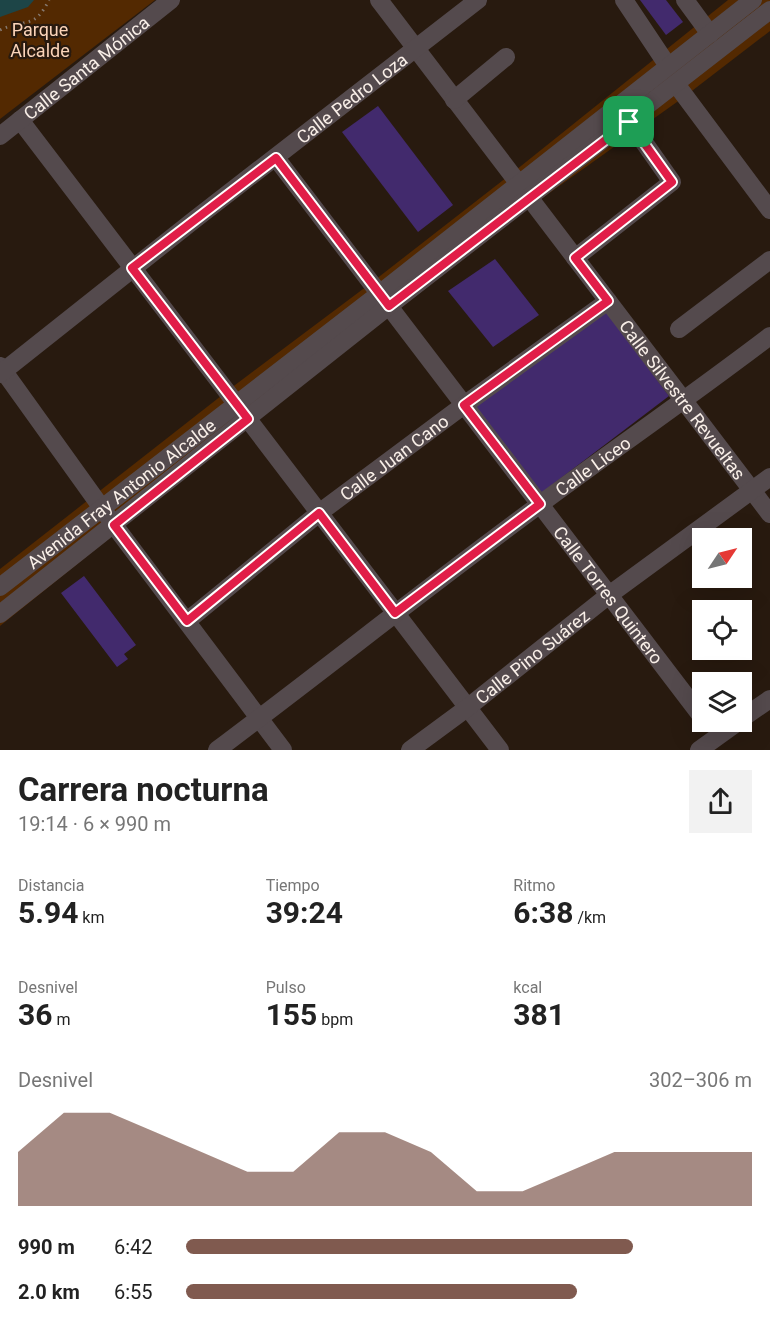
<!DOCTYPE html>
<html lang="es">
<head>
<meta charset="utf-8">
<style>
  body { margin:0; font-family:Roboto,sans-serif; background:#f2f2f2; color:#222; height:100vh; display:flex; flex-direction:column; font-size:22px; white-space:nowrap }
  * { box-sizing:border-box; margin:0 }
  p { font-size:20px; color:#767676 }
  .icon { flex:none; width:33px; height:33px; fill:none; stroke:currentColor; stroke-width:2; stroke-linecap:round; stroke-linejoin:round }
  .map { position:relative; height:750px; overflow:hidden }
  .panel { display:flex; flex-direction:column; background:#fff; flex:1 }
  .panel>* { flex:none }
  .needle { width:39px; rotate:55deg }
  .buttons { position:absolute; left:692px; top:528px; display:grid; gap:12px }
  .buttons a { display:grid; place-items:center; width:60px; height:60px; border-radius:0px; background:#fff; box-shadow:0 6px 24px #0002; font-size:30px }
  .pin { position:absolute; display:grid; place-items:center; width:51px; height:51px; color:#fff; margin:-26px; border-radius:12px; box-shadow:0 3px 9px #0006 }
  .round { display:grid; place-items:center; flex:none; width:63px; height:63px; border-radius:0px; background:#f2f2f2 }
  .headline { display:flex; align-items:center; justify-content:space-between; height:102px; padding:0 18px }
  h1 { font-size:33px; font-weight:700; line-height:45px }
  .stats { display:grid; grid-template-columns:repeat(3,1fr); gap:9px; height:102px; padding:6px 18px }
  .stats div { display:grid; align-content:center }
  .stats b { font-size:30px; font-weight:700 }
  .stats small { font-size:16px; font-weight:400 }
  .stats p { font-size:16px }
  .chart { height:168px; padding:12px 18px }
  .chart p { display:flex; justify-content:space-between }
  .chart svg { width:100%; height:108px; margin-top:6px; fill:#805a4f; opacity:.7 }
  ul { padding:0 18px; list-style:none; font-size:20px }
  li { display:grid; grid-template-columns:96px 72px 1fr; align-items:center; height:45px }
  li i { height:15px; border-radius:8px; background:#805a4f }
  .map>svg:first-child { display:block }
</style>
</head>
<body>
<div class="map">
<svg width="770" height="750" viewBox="0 0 770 750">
  <rect width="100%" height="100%" fill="#281a0f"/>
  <!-- green -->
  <g fill="#532901">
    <polygon points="0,0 155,0 0,119"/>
    <polygon points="728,0 770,0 770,31 684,97 534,204 258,419 0,626 0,569 235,385 371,283 511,174"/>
  </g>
  <!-- water -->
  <polygon fill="#1d4547" points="0,0 34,0 28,7 0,17"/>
  <!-- building -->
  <g fill="#422a6d">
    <polygon points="640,0 666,0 683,22 666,35"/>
    <polygon points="378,106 453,205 418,232 342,132"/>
    <polygon points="495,259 539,315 493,347 448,291"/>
    <polygon points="604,309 669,396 536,497 471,410"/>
    <polygon points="84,576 136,645 124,654 128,659 117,667 61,593"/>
  </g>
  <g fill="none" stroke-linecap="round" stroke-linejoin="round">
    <!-- path -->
    <path stroke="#867a71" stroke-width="3" stroke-dasharray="1.5 4.5" stroke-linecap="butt" d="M0,30C26,18 34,30 49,0"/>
    <!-- minor -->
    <g stroke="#544a4d" stroke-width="18">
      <path id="s1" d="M379,0L770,514"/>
      <polyline points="624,0 668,66"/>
      <polyline points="685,0 710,34"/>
      <polyline points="676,84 770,210"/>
      <polyline points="454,100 506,57"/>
      <polyline points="20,120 500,750"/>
      <path id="s2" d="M0,136L171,0"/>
      <path id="s3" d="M276,158L702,717"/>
      <polyline points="575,258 672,182 629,121"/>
      <polyline points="679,329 770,260"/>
      <polyline points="0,366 114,525 283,750"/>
      <path id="s4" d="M0,374L194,220L478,0"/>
      <path id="s5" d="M0,587L379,294L753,0"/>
      <polyline points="0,614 389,306 770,10"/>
      <path id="s6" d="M187,621L319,513L464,405L608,301"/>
      <polyline points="741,719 770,699"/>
      <path id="s7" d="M217,750C325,669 430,585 539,505C616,448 694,394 770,336"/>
      <path id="s8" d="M410,750L467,708L609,595L770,477"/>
      <polyline points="699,750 738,722"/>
    </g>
  </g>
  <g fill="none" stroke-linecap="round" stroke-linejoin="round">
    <!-- route casing -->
    <g stroke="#fff" stroke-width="12">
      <polygon id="route" points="629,122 672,182 575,258 608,301 464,405 540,504 395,613 319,513 187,621 114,525 248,419 132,268 276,158 389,306"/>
    </g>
    <!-- route -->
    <use href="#route" stroke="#e11d48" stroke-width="8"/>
  </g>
  <g text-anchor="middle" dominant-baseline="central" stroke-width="4.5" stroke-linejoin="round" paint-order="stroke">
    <!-- park labels -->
    <g font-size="18" fill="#fbd4b9" stroke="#281a0f">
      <text x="40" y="29">Parque<tspan x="40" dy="21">Alcalde</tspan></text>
    </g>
    <!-- street labels -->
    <g font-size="18" fill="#f9efe8" stroke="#281a0f">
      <text stroke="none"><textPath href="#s2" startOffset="110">Calle Santa Mónica</textPath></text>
      <text stroke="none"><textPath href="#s4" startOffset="447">Calle Pedro Loza</textPath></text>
      <text stroke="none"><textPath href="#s1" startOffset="502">Calle Silvestre Revueltas</textPath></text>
      <text stroke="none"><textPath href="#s6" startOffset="264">Calle Juan Cano</textPath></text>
      <text stroke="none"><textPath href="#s7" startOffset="471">Calle Liceo</textPath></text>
      <text stroke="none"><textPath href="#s5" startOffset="153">Avenida Fray Antonio Alcalde</textPath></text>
      <text stroke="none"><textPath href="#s3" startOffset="549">Calle Torres Quintero</textPath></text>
      <text stroke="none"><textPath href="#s8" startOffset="154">Calle Pino Suárez</textPath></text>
    </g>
  </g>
</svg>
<div class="buttons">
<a><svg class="needle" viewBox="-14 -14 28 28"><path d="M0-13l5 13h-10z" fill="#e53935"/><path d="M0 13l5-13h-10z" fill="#767676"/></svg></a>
<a><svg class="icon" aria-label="locate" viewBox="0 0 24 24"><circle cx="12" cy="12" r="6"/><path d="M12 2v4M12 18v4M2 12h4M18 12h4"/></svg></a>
<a><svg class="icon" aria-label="layers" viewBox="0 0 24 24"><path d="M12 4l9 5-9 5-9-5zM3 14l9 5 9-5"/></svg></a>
</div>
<div class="pin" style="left:629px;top:122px;background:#1e9e55"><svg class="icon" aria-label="arrive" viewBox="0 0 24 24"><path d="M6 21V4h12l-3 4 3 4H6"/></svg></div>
</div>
<section class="panel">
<div class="headline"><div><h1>Carrera nocturna</h1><p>19:14 · 6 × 990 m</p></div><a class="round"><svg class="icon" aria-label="share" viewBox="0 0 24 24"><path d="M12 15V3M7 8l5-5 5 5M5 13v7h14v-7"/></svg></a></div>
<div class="stats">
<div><p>Distancia</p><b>5.94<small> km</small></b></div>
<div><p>Tiempo</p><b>39:24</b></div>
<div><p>Ritmo</p><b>6:38<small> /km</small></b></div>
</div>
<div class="stats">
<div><p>Desnivel</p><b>36<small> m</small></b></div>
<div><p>Pulso</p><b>155<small> bpm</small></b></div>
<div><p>kcal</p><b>381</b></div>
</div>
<div class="chart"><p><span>Desnivel</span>302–306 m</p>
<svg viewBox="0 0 160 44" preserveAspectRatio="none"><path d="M0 44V22L10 6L20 6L30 14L40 22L50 30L60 30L70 14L80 14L90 22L100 38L110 38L120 30L130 22L140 22L150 22L160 22V44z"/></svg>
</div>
<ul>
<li><b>990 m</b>6:42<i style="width:79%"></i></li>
<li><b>2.0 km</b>6:55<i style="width:69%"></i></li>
</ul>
</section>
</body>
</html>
